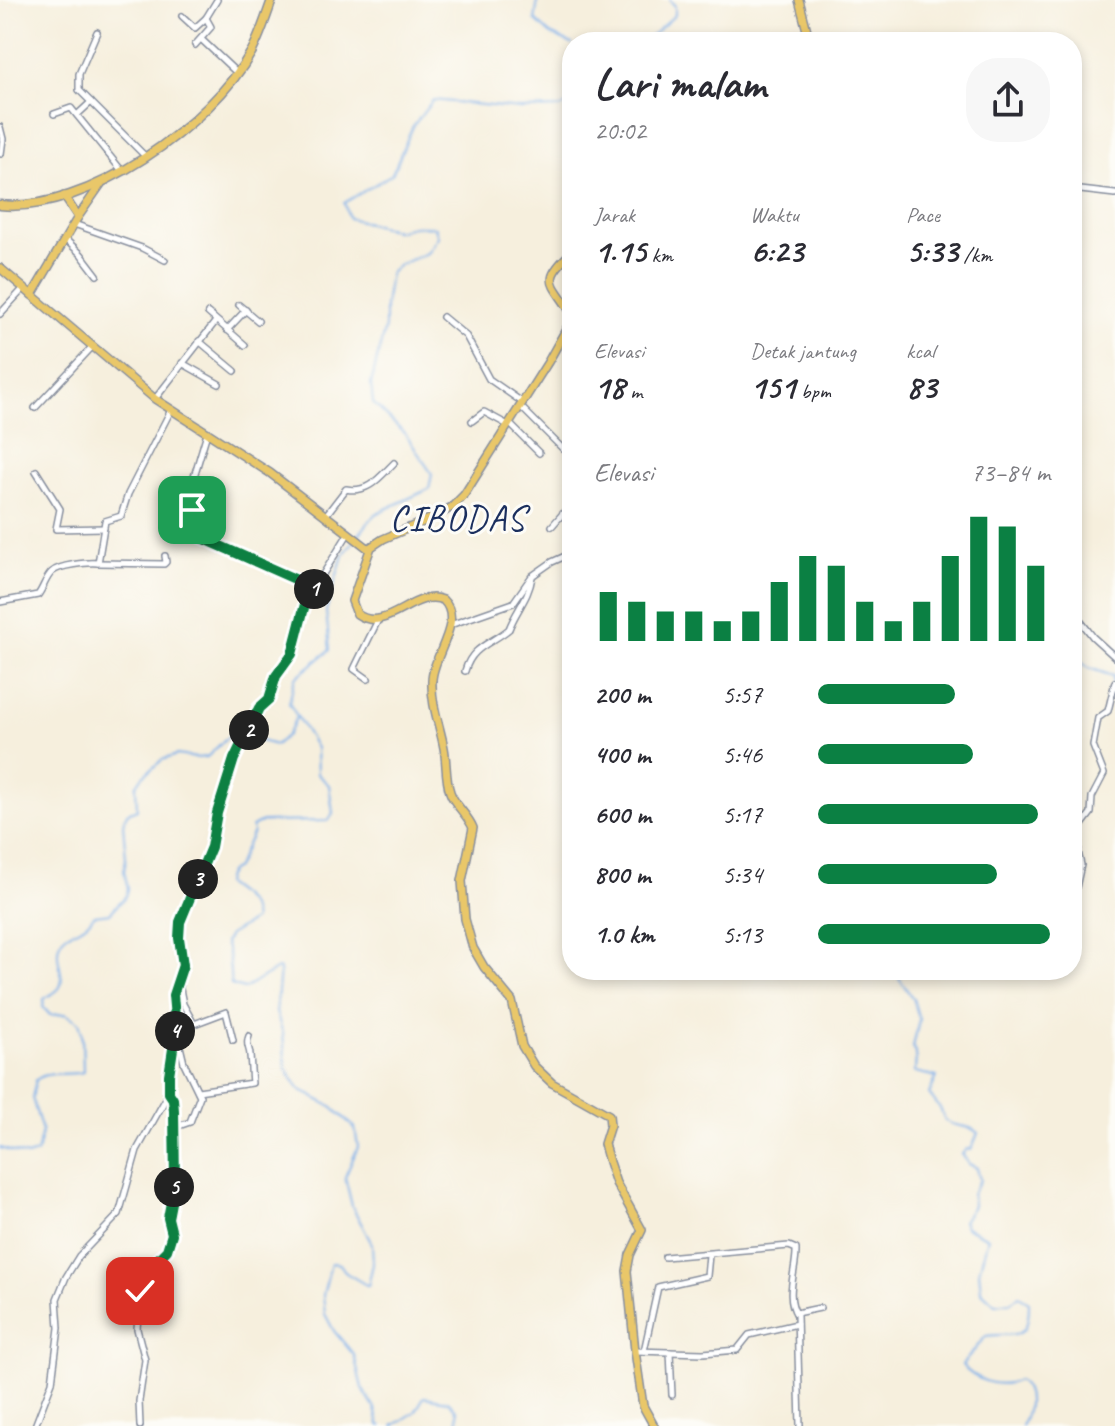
<!DOCTYPE html>
<html lang="id">
<head>
<meta charset="utf-8">
<style>
  body { margin:0; font-family:Caveat,sans-serif; background:#f7f7f7; color:#2b2b33; height:100vh; display:flex; flex-direction:column; font-size:30px; white-space:nowrap }
  * { box-sizing:border-box; margin:0 }
  p { font-size:26px; color:#7c7c81 }
  .icon { flex:none; width:44px; height:44px; fill:none; stroke:currentColor; stroke-width:2; stroke-linecap:round; stroke-linejoin:round }
  .map { position:relative; flex:1; overflow:hidden }
  .sheet { position:absolute; left:562px; top:32px; width:520px; height:948px; display:flex; flex-direction:column; background:#fff; border-radius:32px; box-shadow:0 4px 12px #0003 }
  .sheet>* { flex:none }
  .pin { position:absolute; display:grid; place-items:center; width:68px; height:68px; color:#fff; margin:-34px; border-radius:16px; box-shadow:0 4px 12px #0006 }
  .km { position:absolute; width:40px; height:40px; margin:-20px; border-radius:50%; background:#222; color:#fff; font-size:22px; line-height:40px; text-align:center }
  .round { display:grid; place-items:center; flex:none; width:84px; height:84px; border-radius:32px; background:#f7f7f7 }
  .head { display:flex; align-items:center; justify-content:space-between; height:136px; padding:0 32px }
  h1 { font-size:44px; font-weight:800; line-height:60px }
  .figures { display:grid; grid-template-columns:repeat(3,1fr); gap:12px; height:136px; padding:8px 32px }
  .figures div { display:grid; align-content:center }
  .figures b { font-size:34px; font-weight:800 }
  .figures small { font-size:22px; font-weight:400 }
  .figures p { font-size:22px }
  .chart { height:224px; padding:16px 32px }
  .chart p { display:flex; justify-content:space-between }
  .chart svg { width:100%; height:144px; margin-top:8px; stroke:#0b8043; stroke-width:6 }
  ul { padding:0 32px; list-style:none; font-size:26px }
  li { display:grid; grid-template-columns:128px 96px 1fr; align-items:center; height:60px }
  li i { height:20px; border-radius:10px; background:#0b8043 }
  .map>svg:first-child { display:block }
</style>
</head>
<body>
<div class="map">
<svg width="1115" height="1426" viewBox="0 0 1115 1426">
  <rect width="100%" height="100%" fill="#fdfcf7"/>
  <filter id="ink" filterUnits="userSpaceOnUse"><feTurbulence type="fractalNoise" baseFrequency=".0125" numOctaves="2"/><feDisplacementMap in="SourceGraphic" scale="16" xChannelSelector="R" yChannelSelector="G"/><feConvolveMatrix kernelMatrix="1 2 1 2 8 2 1 2 1" color-interpolation-filters="sRGB"/></filter>
  <filter id="wash" filterUnits="userSpaceOnUse"><feTurbulence type="fractalNoise" baseFrequency=".006" numOctaves="4" result="noise"/><feDisplacementMap in="SourceGraphic" scale="32" xChannelSelector="R" yChannelSelector="G"/><feGaussianBlur stdDeviation="1.8" result="paint"/><feColorMatrix in="noise" values="0 0 0 0 0 0 0 0 0 0 0 0 0 0 0 0 0 1.4 0 .05"/><feComposite in="paint" operator="in"/></filter>
  <g filter="url(#wash)">
    <rect width="100%" height="100%" fill="#f6efdd"/>
    <g fill="none" stroke-linecap="round" stroke-linejoin="round">
      <!-- stream -->
      <g stroke="#7cafe9" stroke-width="2">
        <polyline points="538,0 535,20 550,34 572,44"/>
        <polyline points="649,42 649,38 675,15 675,6 670,0"/>
        <polyline points="358,536 375,514 429,489 432,474 406,435 373,403 371,384 385,327 385,306 390,273 399,265 427,253 438,237 435,227 413,226 398,231 349,218 344,203 392,174 413,126 433,100 521,109 561,108 572,101"/>
        <path d="M354,541L343,555L326,611L330,650L295,678L289,703L316,748L317,774L329,785L333,813L328,821L262,822L252,827L253,832L236,868C229,871 225,876 225,884C238,895 252,900 254,920L229,935L225,942C231,960 229,968 231,985L244,989L277,969L280,970L276,1012L283,1034L286,1069L299,1089L332,1107L355,1128L358,1147L345,1177L352,1206L372,1244L373,1264L368,1286L346,1273L340,1264L331,1263L323,1295L325,1314L334,1331L354,1355L362,1388L375,1409L379,1425L382,1426"/>
        <polyline points="1072,655 1089,668 1113,676 1112,684"/>
        <path d="M901,970L899,978L913,999L919,1020L913,1047L916,1056L915,1072L937,1077L929,1094L940,1108L945,1121C956,1128 969,1124 978,1133L971,1150L967,1149L962,1154L969,1164L977,1168L980,1180L972,1194L973,1206L963,1221L966,1227L988,1238L979,1271L981,1291L995,1304L1010,1302L1019,1296L1029,1302C1029,1343 1018,1332 986,1336L962,1365C975,1381 999,1389 1018,1380C1033,1391 1029,1412 1021,1426"/>
        <path d="M0,1148L27,1156L37,1153L42,1131L32,1098L36,1080C49,1070 67,1076 83,1072L82,1033L79,1022L66,1014L50,1015L43,1007L44,999C50,995 56,993 60,987C66,976 53,957 60,942C67,928 84,932 94,915L110,913L126,896L128,889L124,871L126,858L123,824L127,813L137,809L136,786L142,777L162,760L177,755L196,758L207,757L232,733L275,745L287,735L297,716"/>
        <polyline points="393,1426 415,1412 424,1397 448,1401 457,1411 458,1426"/>
      </g>
    </g>
  </g>
  <g filter="url(#ink)">
    <g fill="none" stroke-linecap="round" stroke-linejoin="round">
      <!-- minor casing -->
      <g stroke="#888f9e" stroke-width="8">
        <g id="minor">
          <polyline points="182,16 195,28 206,18"/>
          <polyline points="97,32 79,74 79,90 145,156"/>
          <polyline points="202,40 237,73"/>
          <polyline points="195,45 211,27 206,18 217,0"/>
          <polyline points="54,114 71,108 122,171"/>
          <polyline points="77,115 91,102"/>
          <polyline points="0,127 3,139 1,154"/>
          <polyline points="1072,189 1115,194"/>
          <polyline points="74,224 142,248 165,260"/>
          <polyline points="65,239 81,254 97,275"/>
          <polyline points="239,305 258,321"/>
          <polyline points="208,313 245,345"/>
          <polyline points="0,314 24,288"/>
          <polyline points="443,317 466,336 489,379 522,402"/>
          <polyline points="227,330 246,310"/>
          <polyline points="199,341 235,371"/>
          <polyline points="182,363 219,384"/>
          <polyline points="155,399 216,321"/>
          <polyline points="521,407 572,458"/>
          <polyline points="35,408 92,347"/>
          <polyline points="472,421 484,412 508,425"/>
          <polyline points="510,424 539,453"/>
          <polyline points="207,433 193,480 191,530 238,556 315,588"/>
          <polyline points="36,471 60,509 56,529 104,528"/>
          <path d="M326,515L346,489C368,494 380,477 394,463"/>
          <polyline points="552,526 572,503"/>
          <polyline points="98,563 164,564 166,562 165,556"/>
          <path d="M0,602L38,595C43,589 46,577 52,572C59,565 88,562 98,563L105,521L121,516L128,494L171,410"/>
          <polyline points="1072,610 1093,637 1115,657"/>
          <polyline points="450,625 513,603 532,576 552,562 572,553"/>
          <path d="M465,671C472,646 491,644 509,629C516,610 529,598 532,577"/>
          <polyline points="368,679 354,669 378,620"/>
          <polyline points="1075,892 1081,865 1078,852 1081,826 1091,813 1092,797 1104,774 1093,746 1098,718 1108,711 1115,682"/>
          <polyline points="178,979 183,1004 194,1024 226,1012 233,1040"/>
          <path d="M198,1091L252,1083C251,1073 251,1065 250,1056C250,1047 245,1046 249,1036"/>
          <polyline points="173,1128 190,1122 200,1096 184,1063 177,1034"/>
          <path d="M665,1257L789,1246L796,1249C797,1270 784,1295 797,1315L800,1426"/>
          <polyline points="796,1313 820,1308"/>
          <polyline points="635,1351 703,1353 737,1350 749,1335 797,1324"/>
          <polyline points="644,1351 658,1287 707,1276 709,1255"/>
          <polyline points="670,1352 672,1395"/>
          <polyline points="35,1426 52,1382 59,1328 57,1299 66,1277 79,1256 119,1214 137,1150 169,1093 169,1075 176,1029 173,995 183,965 179,938 180,922 211,847 217,813 234,759 259,708 271,696 278,674 292,654 310,595 348,534"/>
          <polyline points="140,1426 139,1401 145,1360 137,1329 140,1286 148,1268 168,1247 172,1234 168,1218 175,1182 174,1103 169,1093"/>
        </g>
      </g>
      <!-- major casing -->
      <g stroke="#888f9e" stroke-width="10">
        <g id="major">
          <polyline points="799,0 810,42"/>
          <polyline points="64,196 78,217"/>
          <path d="M572,252C539,282 553,282 572,314"/>
          <polyline points="0,268 155,399 270,473 369,549"/>
          <polyline points="32,295 78,217 101,184"/>
          <path d="M572,319L548,362L464,495L452,507L432,518L383,539L371,547L352,601L357,614C387,635 413,588 443,600C465,621 432,656 432,681C431,705 440,726 444,748C447,763 445,778 450,792C454,805 468,815 473,828L462,881L465,919L473,948L484,967L512,1001L522,1046L534,1066L552,1083L609,1115L610,1125L604,1144L609,1162L616,1183L642,1230L630,1255L627,1271L635,1351L643,1406L654,1426"/>
        </g>
      </g>
      <!-- highway casing -->
      <g stroke="#888f9e" stroke-width="11">
        <path id="highway" d="M0,205C86,214 212,124 252,51C260,36 266,17 272,0"/>
      </g>
      <!-- minor -->
      <use href="#minor" stroke="#fff" stroke-width="5"/>
      <!-- major -->
      <use href="#major" stroke="#e9c769" stroke-width="7"/>
      <!-- highway -->
      <use href="#highway" stroke="#e9c769" stroke-width="8"/>
    </g>
  </g>
  <g fill="none" stroke-linecap="round" stroke-linejoin="round" filter="url(#ink)">
    <!-- route casing -->
    <g stroke="#fff" stroke-width="16">
      <polyline id="route" points="140,1291 144,1273 167,1250 172,1234 168,1218 175,1182 174,1111 173,1099 169,1093 169,1075 176,1029 173,995 183,965 179,938 180,922 211,847 217,813 234,759 259,708 269,699 276,676 292,654 305,604 315,588 200,537 191,530 192,510"/>
    </g>
    <!-- route -->
    <use href="#route" stroke="#0b8043" stroke-width="10"/>
  </g>
  <g text-anchor="middle" dominant-baseline="central" stroke-width="6" stroke-linejoin="round" paint-order="stroke">
    <!-- quarter labels -->
    <g font-size="36" letter-spacing="2" fill="#1b2f5e" stroke="#fdfcf7">
      <text x="458" y="518">CIBODAS</text>
    </g>
  </g>
</svg>
<div class="pin" style="left:192px;top:510px;background:#1e9e55"><svg class="icon" aria-label="arrive" viewBox="0 0 24 24"><path d="M6 21V4h12l-3 4 3 4H6"/></svg></div>
<div class="pin" style="left:140px;top:1291px;background:#d93025"><svg class="icon" aria-label="check" viewBox="0 0 24 24"><path d="M5 12l5 5 9-10"/></svg></div>
<b class="km" style="left:314px;top:589px">1</b>
<b class="km" style="left:249px;top:730px">2</b>
<b class="km" style="left:198px;top:879px">3</b>
<b class="km" style="left:175px;top:1031px">4</b>
<b class="km" style="left:174px;top:1187px">5</b>
<section class="sheet">
<div class="head"><div><h1>Lari malam</h1><p>20:02</p></div><a class="round"><svg class="icon" aria-label="share" viewBox="0 0 24 24"><path d="M12 15V3M7 8l5-5 5 5M5 13v7h14v-7"/></svg></a></div>
<div class="figures">
<div><p>Jarak</p><b>1.15<small> km</small></b></div>
<div><p>Waktu</p><b>6:23</b></div>
<div><p>Pace</p><b>5:33<small> /km</small></b></div>
</div>
<div class="figures">
<div><p>Elevasi</p><b>18<small> m</small></b></div>
<div><p>Detak jantung</p><b>151<small> bpm</small></b></div>
<div><p>kcal</p><b>83</b></div>
</div>
<div class="chart"><p><span>Elevasi</span>73–84 m</p>
<svg viewBox="0 0 160 44" preserveAspectRatio="none"><path d="M5 44V29M15 44V32M25 44V35M35 44V35M45 44V38M55 44V35M65 44V26M75 44V18M85 44V21M95 44V32M105 44V38M115 44V32M125 44V18M135 44V6M145 44V9M155 44V21"/></svg>
</div>
<ul>
<li><b>200 m</b>5:57<i style="width:59%"></i></li>
<li><b>400 m</b>5:46<i style="width:67%"></i></li>
<li><b>600 m</b>5:17<i style="width:95%"></i></li>
<li><b>800 m</b>5:34<i style="width:77%"></i></li>
<li><b>1.0 km</b>5:13<i style="width:100%"></i></li>
</ul>
</section>
</div>
</body>
</html>
